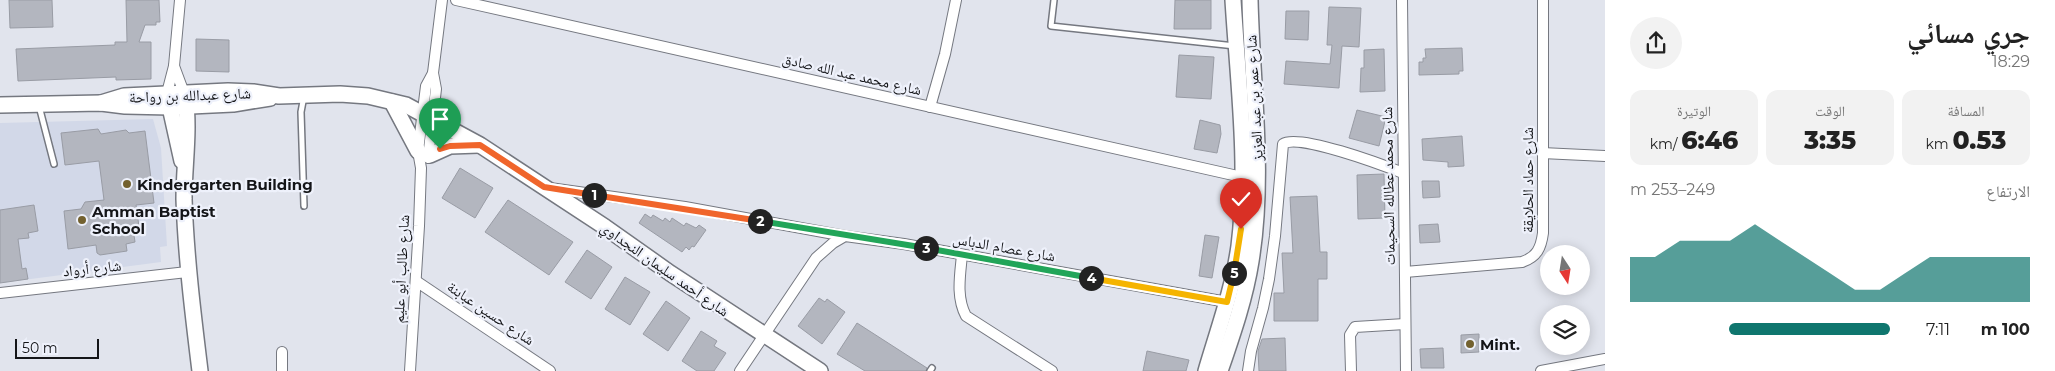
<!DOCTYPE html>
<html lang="ar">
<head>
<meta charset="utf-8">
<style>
  body { margin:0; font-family:Montserrat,"Noto Naskh Arabic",sans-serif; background:#f2f2f2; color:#222; direction:rtl; height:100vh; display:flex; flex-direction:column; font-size:19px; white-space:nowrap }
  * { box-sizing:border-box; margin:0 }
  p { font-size:16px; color:#767676 }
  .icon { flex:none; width:28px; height:28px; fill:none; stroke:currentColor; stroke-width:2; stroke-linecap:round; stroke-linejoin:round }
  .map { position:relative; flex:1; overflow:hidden; direction:ltr }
  .panel { display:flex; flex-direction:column; background:#fff; width:450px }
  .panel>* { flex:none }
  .needle { width:32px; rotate:168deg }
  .buttons { position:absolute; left:1540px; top:245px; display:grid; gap:10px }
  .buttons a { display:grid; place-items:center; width:50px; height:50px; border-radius:50%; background:#fff; box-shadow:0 2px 12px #0003; font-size:25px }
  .scale { position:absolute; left:15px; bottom:12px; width:84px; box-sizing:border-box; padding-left:5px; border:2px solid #141518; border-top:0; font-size:14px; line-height:18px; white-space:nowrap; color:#141518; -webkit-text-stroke:4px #eef1fb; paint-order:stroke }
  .pin { position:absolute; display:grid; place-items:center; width:42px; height:42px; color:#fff; margin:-51px -21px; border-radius:50% 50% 50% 0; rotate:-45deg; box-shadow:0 0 5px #0007 }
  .pin .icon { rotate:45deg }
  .km { position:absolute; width:25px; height:25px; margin:-12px; border-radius:50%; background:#222; color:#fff; font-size:14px; line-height:25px; text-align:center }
  .round { display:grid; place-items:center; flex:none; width:52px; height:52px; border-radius:26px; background:#f2f2f2 }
  .headline { display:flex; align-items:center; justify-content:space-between; height:85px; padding:0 25px }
  h1 { font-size:28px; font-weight:800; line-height:38px }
  .figures { display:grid; grid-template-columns:repeat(3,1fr); gap:8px; height:85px; padding:5px 25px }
  .figures div { display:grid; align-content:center; border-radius:12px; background:#f2f2f2; text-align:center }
  .figures b { font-size:25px; font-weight:800 }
  .figures small { font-size:14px; font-weight:400 }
  .figures p { font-size:14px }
  .chart { height:140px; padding:10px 25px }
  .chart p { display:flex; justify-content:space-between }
  .chart svg { width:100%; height:90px; margin-top:5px; fill:#0f766e; opacity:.7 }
  ul { padding:0 25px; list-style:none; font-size:16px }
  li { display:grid; grid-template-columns:80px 60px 1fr; align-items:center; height:38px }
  li i { height:12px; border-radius:6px; background:#0f766e }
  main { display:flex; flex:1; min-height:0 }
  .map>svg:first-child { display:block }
</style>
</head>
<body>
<main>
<section class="panel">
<div class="headline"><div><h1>جري مسائي</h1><p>18:29</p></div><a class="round"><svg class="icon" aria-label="share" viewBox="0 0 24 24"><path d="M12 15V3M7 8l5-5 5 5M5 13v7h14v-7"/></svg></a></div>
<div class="figures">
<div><p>المسافة</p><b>0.53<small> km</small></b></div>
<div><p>الوقت</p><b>3:35</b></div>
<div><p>الوتيرة</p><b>6:46<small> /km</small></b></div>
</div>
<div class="chart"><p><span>الارتفاع</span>249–253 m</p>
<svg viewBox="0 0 160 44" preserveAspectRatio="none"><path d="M0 44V22L10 22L20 14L30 14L40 14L50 6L60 14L70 22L80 30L90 38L100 38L110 30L120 22L130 22L140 22L150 22L160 22V44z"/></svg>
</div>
<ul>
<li><b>100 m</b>7:11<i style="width:62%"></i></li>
</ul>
</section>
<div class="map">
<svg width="1605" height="371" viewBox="0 0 1605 371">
  <rect width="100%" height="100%" fill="#e1e4ed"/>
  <!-- built -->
  <polygon fill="#d2d8e8" points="153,119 161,148 167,246 160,247 161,262 0,283 0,123"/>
  <!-- building -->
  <g fill="#b3b6bf" stroke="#999ca5">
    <polygon points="9,0 52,0 53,27 10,28"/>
    <polygon points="126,0 159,0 160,22 156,22 156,25 145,25 139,42 151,42 151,79 116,80 116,77 18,81 16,49 115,45 115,42 127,42"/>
    <polygon points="1175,0 1211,0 1211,29 1174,29"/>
    <polygon points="1329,7 1361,8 1359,47 1342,46 1339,88 1284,84 1286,61 1330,64 1332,45 1327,45"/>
    <polygon points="1286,11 1309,11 1308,40 1285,39"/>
    <polygon points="196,39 229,40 229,72 196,71"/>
    <polygon points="1462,48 1463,71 1459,71 1459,74 1419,75 1419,62 1423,62 1423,58 1426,58 1425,49"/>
    <polygon points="1384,49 1385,91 1360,92 1361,68 1364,68 1364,50"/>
    <polygon points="1179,55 1214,57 1211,99 1176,97"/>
    <polygon points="1357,110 1386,117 1379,146 1349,138"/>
    <polygon points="1200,120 1220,125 1221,134 1217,153 1194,149"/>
    <polygon points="98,129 101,134 126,130 129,133 145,131 154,203 136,205 140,234 134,235 135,242 126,244 127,251 100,255 97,253 96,245 68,249 64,211 81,209 85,202 104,200 99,161 65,165 61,133"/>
    <polygon points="1462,136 1464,166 1448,167 1448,162 1423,160 1422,139"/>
    <polygon points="460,168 493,188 475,218 442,198"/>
    <polygon points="1384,174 1385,218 1358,219 1357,175"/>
    <polygon points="1422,181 1439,181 1440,197 1423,198"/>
    <polygon points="1317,196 1320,252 1327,252 1327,279 1318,279 1318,321 1274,321 1274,293 1284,293 1282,253 1293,253 1290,197"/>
    <polygon points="508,200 573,242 549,275 485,232"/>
    <polygon points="34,205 38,231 28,233 29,238 18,239 22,269 26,268 28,279 0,283 0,210"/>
    <polygon points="645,214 651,218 653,215 663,221 665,218 670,222 672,218 684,226 686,223 696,228 699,225 706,230 694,247 692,246 689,250 686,247 682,252 639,223"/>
    <polygon points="1438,224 1440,242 1420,243 1419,225"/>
    <polygon points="1205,235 1219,237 1212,278 1199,276"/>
    <polygon points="587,250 612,267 591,299 565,282"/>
    <polygon points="625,277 650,292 630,325 605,309"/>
    <polygon points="819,298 825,302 827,299 845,312 822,344 798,326"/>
    <polygon points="666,301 690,318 668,351 643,334"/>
    <polygon points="857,323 927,368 926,371 865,371 837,354"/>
    <polygon points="701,331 717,341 714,346 726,353 714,371 697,371 682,361"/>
    <polygon points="1479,334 1479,352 1461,353 1461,335"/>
    <polygon points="1285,338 1286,371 1259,371 1258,351 1262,339"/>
    <polygon points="1443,348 1444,368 1421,368 1420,349"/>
    <polygon points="1147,351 1189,360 1186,371 1143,371"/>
  </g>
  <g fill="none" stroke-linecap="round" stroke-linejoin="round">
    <!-- lane casing -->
    <g stroke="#757880" stroke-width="8">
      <g id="lane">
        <polyline points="1054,0 1051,26 1235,46"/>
        <polyline points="39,106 54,164"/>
        <polyline points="304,206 301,112 304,96"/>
        <polyline points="930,371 932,368"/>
      </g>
    </g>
    <!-- street casing -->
    <g stroke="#757880" stroke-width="12">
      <g id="street">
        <polyline points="456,0 1242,177"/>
        <polyline points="1402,0 1406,371"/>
        <polyline points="174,66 184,93"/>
        <polyline points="167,93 174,66 180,0"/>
        <polyline points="930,107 945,54 956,0"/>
        <polyline points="1542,153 1605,156"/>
        <polyline points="428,158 436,89 433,73"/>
        <polyline points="550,188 685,207 845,236"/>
        <path d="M962,255C960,276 956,297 966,316L1052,371"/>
        <path d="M1405,272L1522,262C1537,257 1541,248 1543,233V0"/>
        <polyline points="416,281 550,371"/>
        <polyline points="0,293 187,272"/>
        <polyline points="282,371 282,352"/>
        <polyline points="410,371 419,226 421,168 418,151 426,86 433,73 442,0"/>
        <polyline points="740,371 816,258 833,243 845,236 904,244 1227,302"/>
        <path d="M1248,371L1251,351L1263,308L1269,279L1275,236L1283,144C1298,133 1383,165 1403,173"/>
        <polyline points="1351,371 1350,335 1355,327 1405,324"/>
        <polyline points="1541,371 1605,359"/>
      </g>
    </g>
    <!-- secondary casing -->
    <g stroke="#757880" stroke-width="18">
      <g id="secondary">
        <path d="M185,96C190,130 184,165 184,199C186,257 193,314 200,371"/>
        <polyline points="168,98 182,161"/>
        <polyline points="392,102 418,151"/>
        <polyline points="101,103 124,96 228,91 253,92 279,96 340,94 368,96 406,105 480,145 605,227 670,273 820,371"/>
        <polyline points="0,105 101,103 125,106 170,107 233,104 270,98"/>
        <polyline points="430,155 450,146 479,145"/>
        <path d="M1206,371C1218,330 1233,289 1239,246C1249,166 1238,81 1233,0"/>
        <path d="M1220,371C1232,336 1245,299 1251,261C1265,175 1252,87 1250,0"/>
      </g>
    </g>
    <!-- lane -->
    <use href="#lane" stroke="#fff" stroke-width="5"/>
    <!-- street -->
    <use href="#street" stroke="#fff" stroke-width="10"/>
    <!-- secondary -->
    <use href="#secondary" stroke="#fff" stroke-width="15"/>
  </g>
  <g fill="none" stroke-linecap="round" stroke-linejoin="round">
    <!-- split-1 casing -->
    <g stroke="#fff" stroke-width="10">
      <polyline id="split-1" points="440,149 450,146 480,145 544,187 594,195"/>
    </g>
    <!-- split-2 casing -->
    <g stroke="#fff" stroke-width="10">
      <polyline id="split-2" points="594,195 760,221"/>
    </g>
    <!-- split-3 casing -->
    <g stroke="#fff" stroke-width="10">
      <polyline id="split-3" points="760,221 926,248"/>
    </g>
    <!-- split-4 casing -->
    <g stroke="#fff" stroke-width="10">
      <polyline id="split-4" points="926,248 1091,278"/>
    </g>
    <!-- split-5 casing -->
    <g stroke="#fff" stroke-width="10">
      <polyline id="split-5" points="1091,278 1227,302 1234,273"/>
    </g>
    <!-- split-6 casing -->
    <g stroke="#fff" stroke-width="10">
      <polyline id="split-6" points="1234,273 1241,229"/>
    </g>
    <!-- split-1 -->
    <use href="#split-1" stroke="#f0652b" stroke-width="6"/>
    <!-- split-2 -->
    <use href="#split-2" stroke="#f0652b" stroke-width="6"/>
    <!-- split-3 -->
    <use href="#split-3" stroke="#22a559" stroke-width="6"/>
    <!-- split-4 -->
    <use href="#split-4" stroke="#22a559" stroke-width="6"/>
    <!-- split-5 -->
    <use href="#split-5" stroke="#f5b400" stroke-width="6"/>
    <!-- split-6 -->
    <use href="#split-6" stroke="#f5b400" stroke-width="6"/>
  </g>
  <!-- markers -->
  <g fill="#73612f" stroke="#eef1fb" stroke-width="2">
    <circle cx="127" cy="184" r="5"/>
    <circle cx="82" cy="220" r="5"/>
    <circle cx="1470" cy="344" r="5"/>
  </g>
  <g text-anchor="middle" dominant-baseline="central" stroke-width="4.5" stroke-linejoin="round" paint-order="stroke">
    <!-- street labels -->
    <g font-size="15" fill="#141518" stroke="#eef1fb">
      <text transform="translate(852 74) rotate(13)">شارع محمد عبد الله صادق</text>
      <text transform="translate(190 95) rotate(-2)">شارع عبدالله بن رواحة</text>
      <text transform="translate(1254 98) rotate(-93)">شارع عمر بن عبد العزيز</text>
      <text transform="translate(1527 180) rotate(-90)">شارع حماد الحلايقة</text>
      <text transform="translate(1388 186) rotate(-91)">شارع محمد عطالله السحيمات</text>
      <text transform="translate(1004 247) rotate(10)">شارع عصام الدباس</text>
      <text transform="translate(92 268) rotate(-6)">شارع أرواد</text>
      <text transform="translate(401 269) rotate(-87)">شارع طالب أبو عليم</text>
      <text transform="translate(665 269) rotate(35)">شارع أحمد سليمان النجداوي</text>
      <text transform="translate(491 313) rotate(34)">شارع حسين عبابنة</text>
    </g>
    <!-- poi labels -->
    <g font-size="15" font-weight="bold" fill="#141518" stroke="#eef1fb" text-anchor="start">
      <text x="137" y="184">Kindergarten Building</text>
      <text x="92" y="211">Amman Baptist<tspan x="92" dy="17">School</tspan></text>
      <text x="1480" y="344">Mint.</text>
    </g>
  </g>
</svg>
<div class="buttons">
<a><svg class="needle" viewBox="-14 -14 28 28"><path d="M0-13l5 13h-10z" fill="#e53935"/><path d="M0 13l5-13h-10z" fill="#767676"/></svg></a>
<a><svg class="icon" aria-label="layers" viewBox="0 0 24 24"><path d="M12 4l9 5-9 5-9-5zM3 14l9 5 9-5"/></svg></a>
</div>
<div class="scale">50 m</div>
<div class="pin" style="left:440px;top:149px;background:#1e9e55"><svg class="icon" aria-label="arrive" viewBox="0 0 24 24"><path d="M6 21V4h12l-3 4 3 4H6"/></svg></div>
<div class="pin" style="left:1241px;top:229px;background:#d93025"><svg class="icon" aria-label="check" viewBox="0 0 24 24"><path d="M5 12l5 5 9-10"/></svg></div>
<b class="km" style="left:594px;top:195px">1</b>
<b class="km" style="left:760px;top:221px">2</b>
<b class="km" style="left:926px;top:248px">3</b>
<b class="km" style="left:1091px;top:278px">4</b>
<b class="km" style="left:1234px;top:273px">5</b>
</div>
</main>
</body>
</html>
